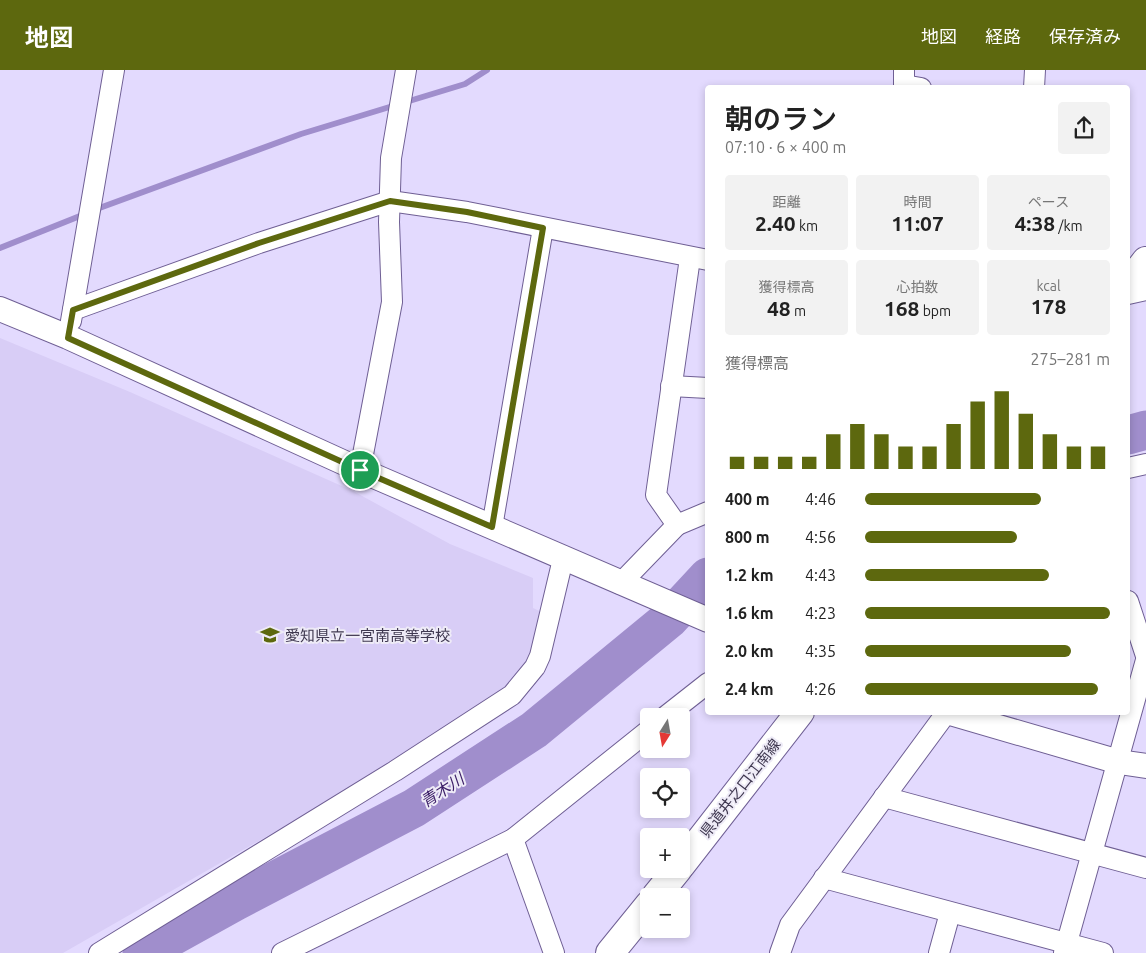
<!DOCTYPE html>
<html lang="ja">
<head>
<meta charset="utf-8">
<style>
  body { margin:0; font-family:Ubuntu,"Noto Sans JP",sans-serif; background:#f2f2f2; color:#222; height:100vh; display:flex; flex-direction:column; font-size:19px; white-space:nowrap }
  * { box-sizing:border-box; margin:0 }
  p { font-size:16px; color:#767676 }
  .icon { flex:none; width:28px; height:28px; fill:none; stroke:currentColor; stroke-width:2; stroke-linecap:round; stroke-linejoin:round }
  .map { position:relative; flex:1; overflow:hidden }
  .sheet { position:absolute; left:705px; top:15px; width:425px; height:630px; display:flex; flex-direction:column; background:#fff; border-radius:5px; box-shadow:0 2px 8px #0003 }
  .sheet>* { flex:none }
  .needle { width:32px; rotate:191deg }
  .buttons { position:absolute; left:640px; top:638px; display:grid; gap:10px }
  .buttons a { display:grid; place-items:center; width:50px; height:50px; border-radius:5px; background:#fff; box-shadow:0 2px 8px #0003; font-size:25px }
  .pin { position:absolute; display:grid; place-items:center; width:42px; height:42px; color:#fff; margin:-21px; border:2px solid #fff; border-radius:50%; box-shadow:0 1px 5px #0007 }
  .round { display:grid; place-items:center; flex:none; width:52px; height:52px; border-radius:5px; background:#f2f2f2 }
  .head { display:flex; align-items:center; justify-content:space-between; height:85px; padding:0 20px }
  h1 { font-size:28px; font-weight:600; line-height:38px }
  .metrics { display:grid; grid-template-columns:repeat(3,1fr); gap:8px; height:85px; padding:5px 20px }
  .metrics div { display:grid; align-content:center; border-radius:5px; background:#f2f2f2; text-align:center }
  .metrics b { font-size:21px; font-weight:600 }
  .metrics small { font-size:14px; font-weight:400 }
  .metrics p { font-size:14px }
  .chart { height:140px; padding:10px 20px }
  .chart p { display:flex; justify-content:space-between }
  .chart svg { width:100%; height:90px; margin-top:5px; stroke:#5d680e; stroke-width:6 }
  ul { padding:0 20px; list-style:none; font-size:16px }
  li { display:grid; grid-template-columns:80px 60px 1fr; align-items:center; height:38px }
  li i { height:12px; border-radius:6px; background:#5d680e }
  header { display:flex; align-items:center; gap:30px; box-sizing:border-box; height:70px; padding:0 25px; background:#5d680e; color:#fff }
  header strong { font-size:24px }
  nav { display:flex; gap:28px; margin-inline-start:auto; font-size:18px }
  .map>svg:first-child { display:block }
</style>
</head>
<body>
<header>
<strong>地図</strong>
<nav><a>地図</a><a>経路</a><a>保存済み</a></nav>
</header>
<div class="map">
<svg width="1146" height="883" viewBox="0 0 1146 883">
  <rect width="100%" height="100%" fill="#e3dafe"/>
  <!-- built -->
  <polygon fill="#d8cdf6" points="0,268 130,322 353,421 450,474 533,508 533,538 546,544 536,585 507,623 318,737 63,883 0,883"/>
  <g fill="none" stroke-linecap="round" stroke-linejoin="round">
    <!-- stream -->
    <g stroke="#a08ecc" stroke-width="6">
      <polyline points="94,140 301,64 465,14 487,0"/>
      <polyline points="0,178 85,144"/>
    </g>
    <!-- river -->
    <g stroke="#a08ecc" stroke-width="39">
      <polyline points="1128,365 1146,360"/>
      <polyline points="142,883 236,831 414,738 534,660 669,549 708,507"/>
    </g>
    <!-- minor casing -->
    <g stroke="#6f5f94" stroke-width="22">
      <g id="minor">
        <polyline points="904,0 904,15 921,18"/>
        <polyline points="1034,18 1035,0"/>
        <polyline points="690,188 656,425 677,455 708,442"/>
        <polyline points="1128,224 1146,220"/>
        <polyline points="73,240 259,173 390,131 467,142 708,190"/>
        <polyline points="71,251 114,0"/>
        <polyline points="671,316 708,318"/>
        <polyline points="1128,398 1146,394"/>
        <polyline points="360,400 392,232 389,152 391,88 406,0"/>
        <polyline points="492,457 543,158"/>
        <polyline points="620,514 677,455"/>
        <polyline points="1128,531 1146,586"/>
        <polyline points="666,646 708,613"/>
        <polyline points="884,727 1146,798"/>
        <polyline points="513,769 554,883"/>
        <polyline points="824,808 1103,883"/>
        <polyline points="99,883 395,701 512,625 535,597 540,586 563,489"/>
        <polyline points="282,883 513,769 649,660"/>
        <polyline points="780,883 790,855 947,642"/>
        <polyline points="939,883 950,843"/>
        <polyline points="1064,883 1146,590"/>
      </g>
    </g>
    <!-- tertiary casing -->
    <g stroke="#6f5f94" stroke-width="26">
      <g id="tertiary">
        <polyline points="0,239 68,267 360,400 708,550"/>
        <polyline points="947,642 1119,692 1146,696"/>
      </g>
    </g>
    <!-- secondary casing -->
    <g stroke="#6f5f94" stroke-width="30">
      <g id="secondary">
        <polyline points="1128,214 1146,191"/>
        <polyline points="681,795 800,642"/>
        <polyline points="656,826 678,799"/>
        <polyline points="610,883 649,835"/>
      </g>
    </g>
    <!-- minor -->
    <use href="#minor" stroke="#fff" stroke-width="20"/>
    <!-- tertiary -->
    <use href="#tertiary" stroke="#fff" stroke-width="24"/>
    <!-- secondary -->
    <use href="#secondary" stroke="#fff" stroke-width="28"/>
  </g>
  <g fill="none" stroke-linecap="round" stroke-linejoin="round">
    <!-- route casing -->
    <g stroke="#fff" stroke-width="10">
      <polygon id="route" points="390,131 467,142 543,158 492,457 360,400 68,268 73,240 259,173"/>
    </g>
    <!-- route -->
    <use href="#route" stroke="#5d680e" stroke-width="6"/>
  </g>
  <!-- icons -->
  <defs>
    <g id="school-bare" transform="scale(1.5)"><path d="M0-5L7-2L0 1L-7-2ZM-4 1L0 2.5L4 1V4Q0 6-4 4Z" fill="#5d680e" stroke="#eeebf7" stroke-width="2.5" paint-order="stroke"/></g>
  </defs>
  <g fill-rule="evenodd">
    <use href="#school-bare" x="270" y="565"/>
  </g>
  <g text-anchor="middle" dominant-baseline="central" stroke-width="4" stroke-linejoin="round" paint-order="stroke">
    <!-- poi labels -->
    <g font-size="15" fill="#3f3850" stroke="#eeebf7" text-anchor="start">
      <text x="285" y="565">愛知県立一宮南高等学校</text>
    </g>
    <!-- street labels -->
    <g font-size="15" fill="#3f3850" stroke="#eeebf7">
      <text transform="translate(740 718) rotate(-52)">県道井之口江南線</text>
    </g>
    <!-- water labels -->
    <g font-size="16" font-style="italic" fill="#3b1e67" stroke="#eeebf7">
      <text transform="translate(442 720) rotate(-33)">青木川</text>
    </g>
  </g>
</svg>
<div class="buttons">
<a><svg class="needle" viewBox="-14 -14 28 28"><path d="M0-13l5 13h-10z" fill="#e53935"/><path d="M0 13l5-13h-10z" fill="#767676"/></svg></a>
<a><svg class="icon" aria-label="locate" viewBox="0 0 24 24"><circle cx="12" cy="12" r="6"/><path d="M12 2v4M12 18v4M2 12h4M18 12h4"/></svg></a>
<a>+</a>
<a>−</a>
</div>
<div class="pin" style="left:360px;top:400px;background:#1e9e55"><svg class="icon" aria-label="arrive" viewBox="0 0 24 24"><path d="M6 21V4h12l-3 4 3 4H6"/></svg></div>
<section class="sheet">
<div class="head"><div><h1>朝のラン</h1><p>07:10 · 6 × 400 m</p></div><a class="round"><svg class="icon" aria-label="share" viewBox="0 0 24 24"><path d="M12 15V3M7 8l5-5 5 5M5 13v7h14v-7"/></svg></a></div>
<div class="metrics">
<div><p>距離</p><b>2.40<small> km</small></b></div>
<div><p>時間</p><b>11:07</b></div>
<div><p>ペース</p><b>4:38<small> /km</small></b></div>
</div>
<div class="metrics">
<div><p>獲得標高</p><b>48<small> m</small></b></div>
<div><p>心拍数</p><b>168<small> bpm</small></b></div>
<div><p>kcal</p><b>178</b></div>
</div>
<div class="chart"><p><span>獲得標高</span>275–281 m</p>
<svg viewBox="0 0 160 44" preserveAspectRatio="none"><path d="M5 44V38M15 44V38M25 44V38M35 44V38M45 44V27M55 44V22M65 44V27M75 44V33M85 44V33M95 44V22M105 44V11M115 44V6M125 44V17M135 44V27M145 44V33M155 44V33"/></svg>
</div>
<ul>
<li><b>400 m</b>4:46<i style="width:72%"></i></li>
<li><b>800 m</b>4:56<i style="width:62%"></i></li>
<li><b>1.2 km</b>4:43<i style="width:75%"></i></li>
<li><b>1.6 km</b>4:23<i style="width:100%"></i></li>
<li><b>2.0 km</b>4:35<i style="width:84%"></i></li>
<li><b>2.4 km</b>4:26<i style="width:95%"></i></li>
</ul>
</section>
</div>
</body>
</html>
